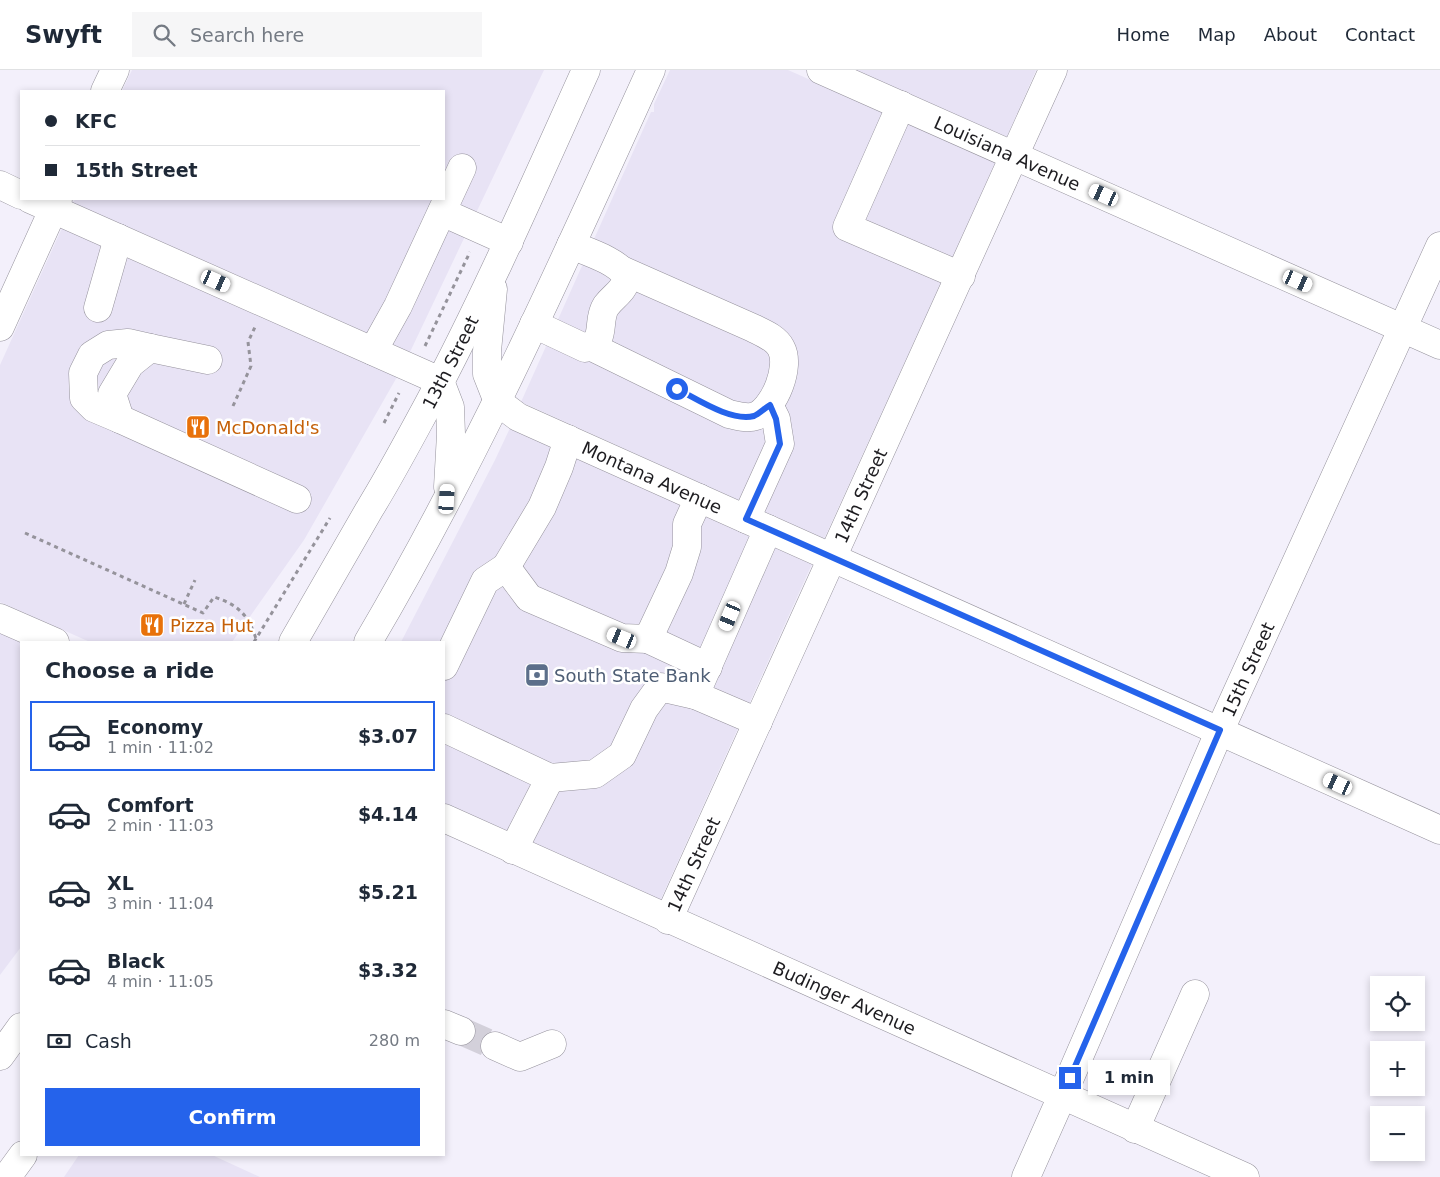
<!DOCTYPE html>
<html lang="en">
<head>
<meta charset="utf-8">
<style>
  :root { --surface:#fff; --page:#f6f6f7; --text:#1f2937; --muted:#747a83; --line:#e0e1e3; --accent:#2563eb }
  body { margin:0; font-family:"DejaVu Sans",sans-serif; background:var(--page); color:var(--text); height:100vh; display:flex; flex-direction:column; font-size:19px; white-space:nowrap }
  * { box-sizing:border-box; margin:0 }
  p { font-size:16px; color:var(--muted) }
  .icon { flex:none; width:28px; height:28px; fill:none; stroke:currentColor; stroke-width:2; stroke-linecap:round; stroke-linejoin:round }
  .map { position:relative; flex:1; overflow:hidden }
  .sheet { position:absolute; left:20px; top:571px; width:425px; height:515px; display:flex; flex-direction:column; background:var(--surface); border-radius:0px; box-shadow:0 2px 8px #0003 }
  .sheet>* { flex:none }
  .hud { position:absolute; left:20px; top:20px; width:425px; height:110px; border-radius:0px; box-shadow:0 2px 8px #0003; display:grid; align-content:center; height:110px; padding:0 25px; background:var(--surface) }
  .buttons { position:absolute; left:1370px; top:906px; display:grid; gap:10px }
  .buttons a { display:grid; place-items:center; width:55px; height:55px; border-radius:0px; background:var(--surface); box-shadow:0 2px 8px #0003; font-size:25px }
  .end { position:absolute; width:22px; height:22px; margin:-11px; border:6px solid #2563eb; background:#fff; box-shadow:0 0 0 2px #fff }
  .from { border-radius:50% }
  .bubble { position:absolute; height:35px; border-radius:0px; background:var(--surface); box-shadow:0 2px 8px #0003; font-size:16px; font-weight:700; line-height:35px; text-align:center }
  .car { position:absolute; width:15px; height:30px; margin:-15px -8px; border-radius:6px; box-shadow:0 0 4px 1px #0007; background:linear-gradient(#fff 24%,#345 0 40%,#fff 0 76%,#345 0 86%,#fff 0) }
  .hud b { display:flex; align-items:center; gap:18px; height:48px; font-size:19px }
  .hud b+b { border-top:1px solid var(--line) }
  .hud i { width:12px; height:12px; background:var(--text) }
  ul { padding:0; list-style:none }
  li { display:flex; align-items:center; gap:15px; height:70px; margin:0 10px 8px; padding:0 15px; border:2px solid transparent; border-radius:0px }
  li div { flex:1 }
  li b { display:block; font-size:19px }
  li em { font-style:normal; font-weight:700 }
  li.selected { border-color:var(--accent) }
  li>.icon { width:45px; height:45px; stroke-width:1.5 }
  h2 { padding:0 25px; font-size:22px; line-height:60px }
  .pay { display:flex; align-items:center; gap:12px; height:55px; padding:0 25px; font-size:19px }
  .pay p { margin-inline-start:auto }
  .cta { display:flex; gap:10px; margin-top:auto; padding:10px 25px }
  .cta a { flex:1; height:58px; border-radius:0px; background:var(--accent); color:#fff; font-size:20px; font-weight:700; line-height:58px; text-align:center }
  header { display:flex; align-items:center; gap:30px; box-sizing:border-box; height:70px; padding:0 25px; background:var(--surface); border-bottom:1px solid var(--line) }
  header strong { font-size:24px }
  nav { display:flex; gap:28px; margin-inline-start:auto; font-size:18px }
  .search { width:350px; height:45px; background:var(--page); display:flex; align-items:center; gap:12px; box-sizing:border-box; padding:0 18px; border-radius:0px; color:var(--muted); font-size:19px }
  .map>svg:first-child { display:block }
</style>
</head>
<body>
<header>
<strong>Swyft</strong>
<div class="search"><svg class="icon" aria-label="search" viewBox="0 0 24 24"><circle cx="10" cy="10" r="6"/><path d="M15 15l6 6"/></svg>Search here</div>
<nav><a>Home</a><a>Map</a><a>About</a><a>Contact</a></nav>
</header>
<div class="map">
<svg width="1440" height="1107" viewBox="0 0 1440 1107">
  <rect width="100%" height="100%" fill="#f3f0fb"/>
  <path fill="#e8e3f5" d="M132 0H544L410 282 73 133 75 129H444V21H122Z
    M670 0H788L996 92 824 469 521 332 651 42H654V34Z
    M855 0H1036L1007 67Z
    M62 158 397 307 304 470 232 572H90L0 532V295Z
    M510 358 812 494 660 831 444 733V572H401L495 390Z
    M0 562 22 572 21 877 0 905Z
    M79 1085H212L260 1107H64Z"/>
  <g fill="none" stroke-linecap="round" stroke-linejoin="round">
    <path stroke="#d3d0da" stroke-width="28" stroke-dasharray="28 14" stroke-linecap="butt" d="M461 961 495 976"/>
    <defs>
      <g id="minor">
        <path id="s1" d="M821 0 1440 275"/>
        <path d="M105 21 115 0"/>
        <path d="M901 35 847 157 961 206"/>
        <path d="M0 115 21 125"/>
        <path d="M30 129 440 311"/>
        <path d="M442 142 509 172"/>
        <path d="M98 238 118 168"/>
        <path d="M534 254 585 278C608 272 596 251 606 236 615 224 623 223 627 207 618 191 588 182 571 175"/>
        <path d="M0 257 58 129"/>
        <path d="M590 276 729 344C738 346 747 349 756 346 775 337 791 296 781 278 776 268 763 263 753 258L624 201"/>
        <path d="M373 281 398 236 462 98"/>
        <path d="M208 290 150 278 130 294 112 324 120 349 297 429"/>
        <path id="s2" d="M498 332 518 347 1440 760"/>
        <path d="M120 349 94 338 84 328 83 303 92 285 108 275 128 273 150 278"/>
        <path d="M746 449 780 374 776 349 769 335"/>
        <path d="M506 497 529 528 622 568 648 569 679 503 687 477V454L699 428"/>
        <path d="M0 548 55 572"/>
        <path d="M648 569 708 597"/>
        <path d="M444 596 485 511 506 497 542 437 559 397 568 369"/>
        <path d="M695 625 768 459"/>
        <path d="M444 658 550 708 513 780"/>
        <path d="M550 708 595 704 622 685 644 639 660 617 695 625 758 652"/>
        <path id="s3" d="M444 748 1245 1107"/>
        <path id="s4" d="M668 850 1053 0"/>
        <path d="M444 954 461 961"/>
        <path d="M495 976 520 987 552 974"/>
        <path d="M1135 1059 1195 924"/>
        <path id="s5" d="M1026 1107 1062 1026 1220 660 1440 176"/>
      </g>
      <g id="highway">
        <path d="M493 219 487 281V304L498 332"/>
        <path d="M440 311 450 337 451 364 448 417"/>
        <path id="s6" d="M293 572 369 440C390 406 409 370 428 335 486 226 535 113 586 0"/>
        <path d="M368 572C476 389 563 194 651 0"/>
        <path d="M0 986 21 957"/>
        <path d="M7 1107 23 1085"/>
      </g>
    </defs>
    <use href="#minor" stroke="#95929c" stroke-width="29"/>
    <use href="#highway" stroke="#95929c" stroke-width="29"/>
    <path stroke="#95939b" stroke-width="3" stroke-dasharray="4 4" stroke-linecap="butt" d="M425 276 470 182
      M233 336 251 296 248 272 255 257
      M384 353 399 323
      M25 463 203 543 214 527C237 534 249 545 256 569
      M184 534 195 510
      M254 572 330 448"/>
    <use href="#minor" stroke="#fff" stroke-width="28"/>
    <use href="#highway" stroke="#fff" stroke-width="28"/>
  </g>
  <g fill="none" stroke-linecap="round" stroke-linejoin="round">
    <path stroke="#2563eb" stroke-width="6" d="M677 319C697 329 731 352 754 346 759 344 765 338 770 335L776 349 780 374 746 449 1220 660 1070 1008"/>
  </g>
  <defs>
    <symbol id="restaurant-square" viewBox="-11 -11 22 22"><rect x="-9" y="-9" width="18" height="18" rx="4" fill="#e8710a" stroke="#fff"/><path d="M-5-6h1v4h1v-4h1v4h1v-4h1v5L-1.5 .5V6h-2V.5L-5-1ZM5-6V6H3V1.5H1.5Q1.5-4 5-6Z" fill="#fff"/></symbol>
    <symbol id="bank-square" viewBox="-11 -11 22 22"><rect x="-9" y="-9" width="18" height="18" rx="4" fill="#5c6f8a" stroke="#fff"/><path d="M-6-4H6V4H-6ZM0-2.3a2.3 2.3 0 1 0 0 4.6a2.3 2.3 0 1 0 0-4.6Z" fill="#fff"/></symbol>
  </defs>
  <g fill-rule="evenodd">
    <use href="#restaurant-square" x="184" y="343" width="28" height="28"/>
    <use href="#restaurant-square" x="138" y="541" width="28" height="28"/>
    <use href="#bank-square" x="523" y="591" width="28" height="28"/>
  </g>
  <g text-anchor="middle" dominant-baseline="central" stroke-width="5" stroke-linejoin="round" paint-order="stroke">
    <g font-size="18" fill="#1d1c20" stroke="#fff">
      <text stroke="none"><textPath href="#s1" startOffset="204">Louisiana Avenue</textPath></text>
      <text stroke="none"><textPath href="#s6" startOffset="321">13th Street</textPath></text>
      <text stroke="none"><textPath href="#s2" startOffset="172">Montana Avenue</textPath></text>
      <text stroke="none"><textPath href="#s4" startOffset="466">14th Street</textPath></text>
      <text stroke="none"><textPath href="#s5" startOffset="554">15th Street</textPath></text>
      <text stroke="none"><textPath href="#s4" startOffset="61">14th Street</textPath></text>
      <text stroke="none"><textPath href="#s3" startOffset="439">Budinger Avenue</textPath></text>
    </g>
    <g font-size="18" fill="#c56008" stroke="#fff" text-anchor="start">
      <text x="216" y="357">McDonald's</text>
      <text x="170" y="555">Pizza Hut</text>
    </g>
    <g font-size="18" fill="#4e5e75" stroke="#fff" text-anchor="start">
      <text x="554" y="605">South State Bank</text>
    </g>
  </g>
</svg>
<div class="buttons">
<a><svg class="icon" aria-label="locate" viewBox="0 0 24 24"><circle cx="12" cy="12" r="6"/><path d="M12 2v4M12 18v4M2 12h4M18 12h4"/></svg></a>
<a>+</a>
<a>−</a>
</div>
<i class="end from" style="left:677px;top:319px"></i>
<i class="end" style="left:1070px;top:1008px"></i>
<div class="bubble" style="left:1088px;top:990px;width:82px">1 min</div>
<i class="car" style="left:1104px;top:125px;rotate:294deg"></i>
<i class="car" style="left:216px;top:211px;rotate:114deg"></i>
<i class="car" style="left:1298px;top:211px;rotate:114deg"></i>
<i class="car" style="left:447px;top:429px;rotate:4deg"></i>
<i class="car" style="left:730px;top:546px;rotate:203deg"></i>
<i class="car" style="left:622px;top:568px;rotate:292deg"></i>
<i class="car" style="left:1338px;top:714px;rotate:295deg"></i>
<div class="hud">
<b><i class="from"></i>KFC</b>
<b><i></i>15th Street</b>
</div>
<section class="sheet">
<h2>Choose a ride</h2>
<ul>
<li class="selected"><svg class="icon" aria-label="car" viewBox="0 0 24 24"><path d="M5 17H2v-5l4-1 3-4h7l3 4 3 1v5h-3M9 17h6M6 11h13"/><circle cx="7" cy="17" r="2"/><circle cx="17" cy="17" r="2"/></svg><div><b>Economy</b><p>1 min · 11:02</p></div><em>$3.07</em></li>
<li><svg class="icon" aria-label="car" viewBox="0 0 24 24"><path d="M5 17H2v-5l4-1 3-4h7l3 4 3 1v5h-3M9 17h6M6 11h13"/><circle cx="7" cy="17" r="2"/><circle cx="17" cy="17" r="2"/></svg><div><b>Comfort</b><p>2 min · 11:03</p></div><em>$4.14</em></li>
<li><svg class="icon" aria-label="car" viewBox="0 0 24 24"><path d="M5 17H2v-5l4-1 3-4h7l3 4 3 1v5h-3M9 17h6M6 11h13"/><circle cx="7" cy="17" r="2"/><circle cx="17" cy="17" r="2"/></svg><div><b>XL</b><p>3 min · 11:04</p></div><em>$5.21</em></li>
<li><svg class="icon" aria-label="car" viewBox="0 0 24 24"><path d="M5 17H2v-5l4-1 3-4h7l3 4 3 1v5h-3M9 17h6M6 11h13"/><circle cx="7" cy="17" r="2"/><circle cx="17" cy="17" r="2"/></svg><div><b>Black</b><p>4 min · 11:05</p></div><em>$3.32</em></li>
</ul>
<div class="pay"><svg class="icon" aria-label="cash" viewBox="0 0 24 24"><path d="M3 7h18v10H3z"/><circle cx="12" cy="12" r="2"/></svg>Cash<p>280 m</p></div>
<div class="cta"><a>Confirm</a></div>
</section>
</div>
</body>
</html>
